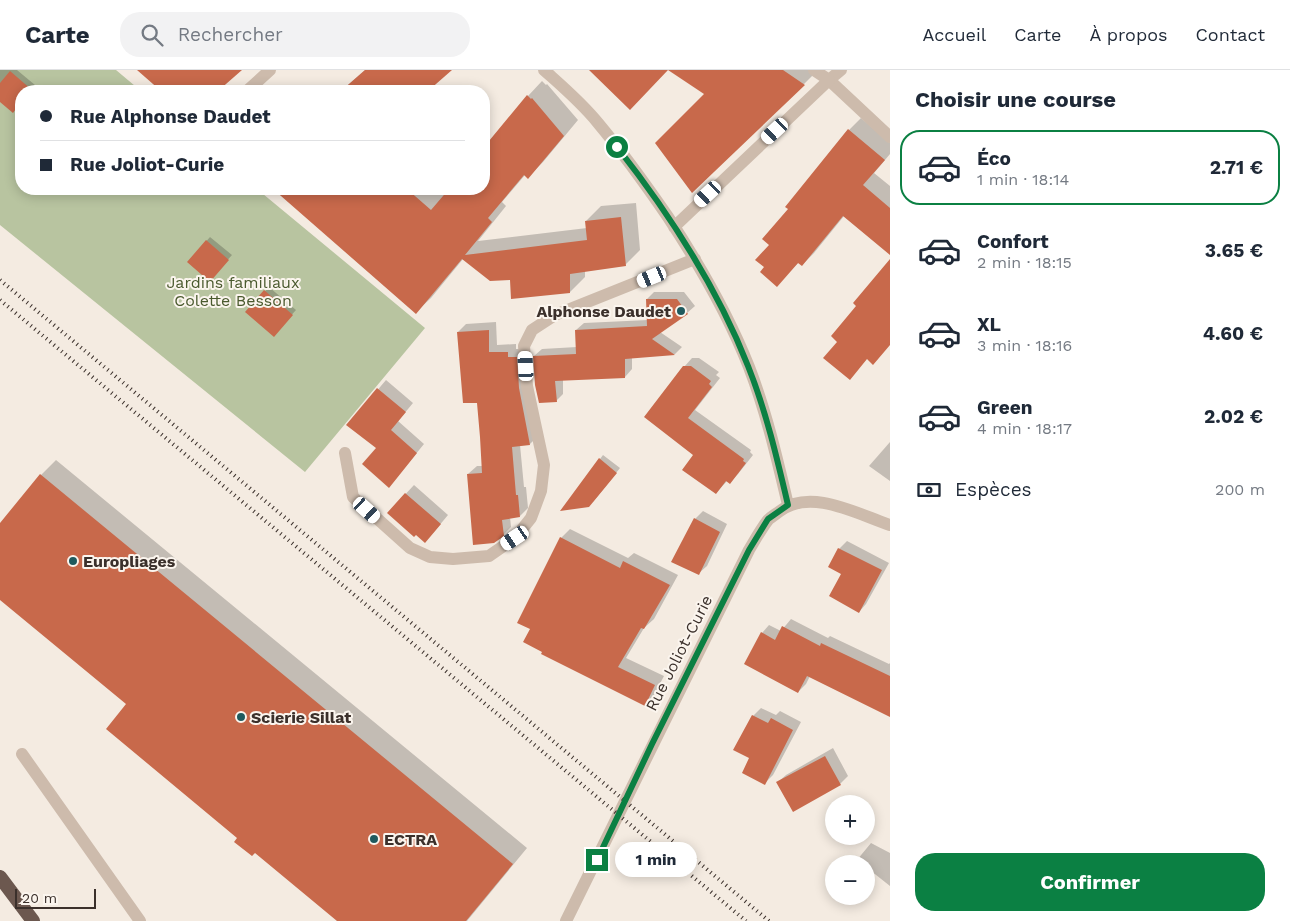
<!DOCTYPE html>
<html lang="fr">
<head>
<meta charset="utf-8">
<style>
  :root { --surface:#fff; --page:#f2f2f3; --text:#1f2937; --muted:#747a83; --line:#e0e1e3; --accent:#0b8043 }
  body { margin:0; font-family:"Work Sans",sans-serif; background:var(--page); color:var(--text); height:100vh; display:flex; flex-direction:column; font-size:19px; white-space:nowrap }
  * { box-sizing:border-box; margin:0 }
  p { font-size:16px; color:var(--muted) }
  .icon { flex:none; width:28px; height:28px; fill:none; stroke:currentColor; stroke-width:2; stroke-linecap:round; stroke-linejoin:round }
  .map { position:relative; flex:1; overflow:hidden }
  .drawer { display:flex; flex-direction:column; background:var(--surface); width:400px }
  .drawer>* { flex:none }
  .hud { position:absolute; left:15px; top:15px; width:475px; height:110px; border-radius:20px; box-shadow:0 2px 12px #0003; display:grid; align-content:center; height:110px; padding:0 25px; background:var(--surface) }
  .controls { position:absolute; left:825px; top:725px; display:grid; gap:10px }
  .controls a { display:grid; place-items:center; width:50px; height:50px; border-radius:50%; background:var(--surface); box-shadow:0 2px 12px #0003; font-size:25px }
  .scale { position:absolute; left:15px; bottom:12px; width:81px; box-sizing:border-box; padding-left:5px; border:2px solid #3b302b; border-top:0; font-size:14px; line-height:18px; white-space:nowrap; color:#3b302b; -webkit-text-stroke:4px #fbf5ee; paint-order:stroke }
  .end { position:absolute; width:22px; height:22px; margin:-11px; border:6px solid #0b8043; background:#fff; box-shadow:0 0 0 2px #fff }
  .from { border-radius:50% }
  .bubble { position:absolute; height:35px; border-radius:18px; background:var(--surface); box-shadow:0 2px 12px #0003; font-size:16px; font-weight:700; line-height:35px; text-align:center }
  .car { position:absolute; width:15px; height:30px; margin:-15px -8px; border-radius:6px; box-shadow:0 0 4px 1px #0007; background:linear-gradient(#fff 24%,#345 0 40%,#fff 0 76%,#345 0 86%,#fff 0) }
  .hud b { display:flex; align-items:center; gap:18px; height:48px; font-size:19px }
  .hud b+b { border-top:1px solid var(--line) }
  .hud i { width:12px; height:12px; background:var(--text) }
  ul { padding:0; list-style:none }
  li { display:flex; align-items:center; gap:15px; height:75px; margin:0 10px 8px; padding:0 15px; border:2px solid transparent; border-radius:20px }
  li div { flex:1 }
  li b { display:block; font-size:19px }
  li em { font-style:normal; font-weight:700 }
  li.current { border-color:var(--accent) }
  li>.icon { width:45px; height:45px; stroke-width:1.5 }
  h2 { padding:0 25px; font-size:22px; line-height:60px }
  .pay { display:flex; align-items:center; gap:12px; height:55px; padding:0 25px; font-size:19px }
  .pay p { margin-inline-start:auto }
  .cta { display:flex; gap:10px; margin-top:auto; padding:10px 25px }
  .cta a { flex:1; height:58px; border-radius:20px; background:var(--accent); color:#fff; font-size:20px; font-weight:700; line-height:58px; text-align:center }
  header { display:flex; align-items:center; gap:30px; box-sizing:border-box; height:70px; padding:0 25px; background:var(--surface); border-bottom:1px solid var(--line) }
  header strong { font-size:24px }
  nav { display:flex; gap:28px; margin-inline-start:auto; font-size:18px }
  .search { width:350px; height:45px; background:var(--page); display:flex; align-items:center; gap:12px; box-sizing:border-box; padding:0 18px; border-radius:20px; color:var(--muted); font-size:19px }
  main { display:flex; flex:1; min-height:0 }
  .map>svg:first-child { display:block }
</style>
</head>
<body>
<header>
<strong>Carte</strong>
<div class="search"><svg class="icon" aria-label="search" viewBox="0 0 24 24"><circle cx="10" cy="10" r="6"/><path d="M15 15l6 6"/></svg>Rechercher</div>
<nav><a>Accueil</a><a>Carte</a><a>À propos</a><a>Contact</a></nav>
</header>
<main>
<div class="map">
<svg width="890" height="851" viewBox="0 0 890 851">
  <rect width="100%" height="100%" fill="#f4ebe1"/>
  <path fill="#b8c4a0" d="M0 0H116L141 21H21V119H257L425 258 305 402 0 155Z"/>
  <path fill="#0003" d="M0 0H17L35 15 30 21H21V32L17 37 0 30Z
    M139 0H240L216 21H163Z
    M365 0H450L423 21H341Z
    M670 0H812L816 2 804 14 706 24Z
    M542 11 546 15 547 14 578 50 543 92 528 107 525 105 502 132 506 136 478 171 587 158 586 151 601 136 636 133 640 180 625 195 585 201V207L570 222 511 209 463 189 431 228 416 242 275 119H438L446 125 451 119H484V79L528 26Z
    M861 48 890 73V84L874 103 890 116V184L844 146 814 183 802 195 799 192 777 215 765 197 770 174 790 139 849 60Z
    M210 167 232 185 213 206 188 192Z
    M269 217 296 240 277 261 247 242Z
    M654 222H684L695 236 687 243 660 262 682 277 675 284 632 287V299L625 307 563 309V324L556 331 534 286 542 279 577 277 576 260 584 253 648 250 647 229Z
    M496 252 497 275 516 274V279H524L538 366 530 374 520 375 524 417H526L528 438 520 446 510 447 511 457 503 465 468 404 477 396H483L478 331 458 262 466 254Z
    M692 288H699L719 302 716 305 720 308 695 340 751 380 750 382 753 385 738 404 730 412 727 411 716 423 695 385 646 347 684 297Z
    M386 310 413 333 398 351 424 374 389 417 378 377 348 355Z
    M890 372V411L869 396Z
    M603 385 620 398 593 432 600 389Z
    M56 390 527 778 467 851H339L128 634 0 528V455L41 405Z
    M414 415 448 445 433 463 388 443Z
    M703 441 727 454 707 496 699 503 695 449Z
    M570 459 628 488 634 483 678 505 654 549 644 558 626 588 664 606 654 625 645 635 532 559 561 468Z
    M847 471 889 493 866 534 859 542 842 504 839 479Z
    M791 549 828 568 830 566 889 594 890 593V645L810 606 806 614 798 622 762 563 769 555 781 561Z
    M761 638 776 645 780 641 801 652 773 705 765 713 753 646Z
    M833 678 848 706 840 714 777 713 786 705Z
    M871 773 890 783V816L866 797V794H862L857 790Z"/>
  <path fill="#c8694b" d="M137 0H242L218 21H161Z
    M365 0H452L428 21H341Z
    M589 0H783L805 15 692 123 655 73 704 24 668 0 630 40Z
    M10 1 32 20 30 21H21V32L13 43 0 32V13Z
    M527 25 531 29 532 28 564 66 528 109 524 105 488 148 492 152 465 185 587 170 585 151 621 147 626 196 570 204V223L511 229 510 210 490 211 462 189 416 244 273 119H407L431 140 449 119H484V77Z
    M848 59 885 90 863 115 890 138V185L843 146 802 196 798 193 777 217 760 202 764 197 755 190 769 175 762 169 788 139 785 137Z
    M206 170 229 190 210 212 187 192Z
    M890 189V275L873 295 867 289 850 310 823 288 837 272 831 266 856 236 853 233Z
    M264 220 293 245 274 267 245 242Z
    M646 229H677L688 244 652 269 675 285 625 289V308L555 311 557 332 539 333 535 315 533 286 576 284 575 260 647 256Z
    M489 260V282H508V287H517L519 318 530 375 512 377 516 425H518L520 447 502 450 504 466 494 473 473 475 467 404 482 403 480 367 477 333H463L457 262Z
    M683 296H691L711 311 709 314 712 317 688 348 744 389 743 391 746 393 730 414 726 411 716 424 682 400 693 385 644 347Z
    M377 318 406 342 391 360 417 383 389 418 362 394 376 378 346 355Z
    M599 388 617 403 589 437 560 441Z
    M40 404 513 794 466 851H337L255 783 252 786 234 772 237 768 106 659 126 634 0 530V453Z
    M405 423 441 454 425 473 416 465 414 467 387 443Z
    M694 448 720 462 699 505 671 492Z
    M560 467 620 498 623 491 670 515 644 559 641 558 618 597 655 615 645 636 541 584 542 582 523 572 530 559 517 553Z
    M838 478 882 500 859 543 829 526 841 504 828 497Z
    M782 556 820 576 821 573 890 606V647L807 606 798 623 744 594 761 562 775 570Z
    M752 645 768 653 771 648 793 660 765 715 742 703 749 688 733 680Z
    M825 686 841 715 793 742 776 712Z"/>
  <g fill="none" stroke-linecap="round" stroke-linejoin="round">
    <path stroke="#cdbbac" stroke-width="12" d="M841 0 829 10 890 67
      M22 684 140 851"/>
    <path stroke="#cdbbac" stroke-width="12" d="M544 0C563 17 582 33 598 53 623 83 646 115 668 147 699 194 728 244 749 297 766 341 777 388 788 435
      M247 21 270 0
      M674 157 829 10 814 0
      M345 383 353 427 410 478 430 487 453 489 489 486 515 468 531 448 541 421 544 395 527 316 524 276 532 260 555 245 695 189
      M566 851 749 480C755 470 761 459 768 450 771 447 776 444 780 441 811 418 857 444 890 455"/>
    <path stroke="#6c584f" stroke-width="14" d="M0 807 33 851"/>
    <path stroke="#3b302b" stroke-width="4" stroke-dasharray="1 4" stroke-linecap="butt" d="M0 210 769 851
      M0 230 746 851"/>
  </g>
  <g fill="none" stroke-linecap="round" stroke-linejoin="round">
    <path stroke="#0b8043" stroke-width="6" d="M597 790 652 674 749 480 768 449 788 435C777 388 766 341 748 296 717 217 669 143 617 77"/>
  </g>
  <g fill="#1f5a5e" stroke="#fbf5ee" stroke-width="2">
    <circle cx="681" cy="241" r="5"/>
    <circle cx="73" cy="491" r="5"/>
    <circle cx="241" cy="647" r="5"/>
    <circle cx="374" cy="769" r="5"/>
  </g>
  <g text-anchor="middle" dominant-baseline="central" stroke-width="4" stroke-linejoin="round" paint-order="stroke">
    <g font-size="16" fill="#4a5a2e" stroke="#fbf5ee">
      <text x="233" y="212">Jardins familiaux<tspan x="233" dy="18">Colette Besson</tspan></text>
    </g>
    <g font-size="16" font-weight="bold" fill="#3b302b" stroke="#fbf5ee" text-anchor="start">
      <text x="671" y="241" text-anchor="end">Alphonse Daudet</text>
      <text x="83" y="491">Europliages</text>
      <text x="251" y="647">Scierie Sillat</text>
      <text x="384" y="769">ECTRA</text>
    </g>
    <g font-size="16" fill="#3b302b" stroke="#fbf5ee">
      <text transform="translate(679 583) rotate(-63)">Rue Joliot-Curie</text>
    </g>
  </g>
</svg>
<div class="controls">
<a>+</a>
<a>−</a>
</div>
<div class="scale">20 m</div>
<i class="end from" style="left:617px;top:77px"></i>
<i class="end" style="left:597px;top:790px"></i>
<div class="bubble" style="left:615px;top:772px;width:82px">1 min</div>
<i class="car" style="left:775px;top:61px;rotate:227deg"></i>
<i class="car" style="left:708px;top:124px;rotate:227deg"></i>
<i class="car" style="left:652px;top:207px;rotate:248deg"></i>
<i class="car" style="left:526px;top:296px;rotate:357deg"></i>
<i class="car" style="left:367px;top:440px;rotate:132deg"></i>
<i class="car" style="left:515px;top:468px;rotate:236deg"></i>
<div class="hud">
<b><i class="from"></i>Rue Alphonse Daudet</b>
<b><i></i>Rue Joliot-Curie</b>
</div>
</div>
<section class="drawer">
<h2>Choisir une course</h2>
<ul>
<li class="current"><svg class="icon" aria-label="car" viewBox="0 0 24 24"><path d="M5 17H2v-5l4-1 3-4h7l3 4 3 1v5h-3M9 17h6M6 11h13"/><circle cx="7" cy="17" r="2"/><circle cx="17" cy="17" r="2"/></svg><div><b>Éco</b><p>1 min · 18:14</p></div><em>2.71 €</em></li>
<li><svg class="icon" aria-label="car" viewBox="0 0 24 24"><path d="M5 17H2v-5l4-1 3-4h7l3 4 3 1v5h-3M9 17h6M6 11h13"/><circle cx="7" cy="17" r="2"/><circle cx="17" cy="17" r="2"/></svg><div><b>Confort</b><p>2 min · 18:15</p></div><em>3.65 €</em></li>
<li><svg class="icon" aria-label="car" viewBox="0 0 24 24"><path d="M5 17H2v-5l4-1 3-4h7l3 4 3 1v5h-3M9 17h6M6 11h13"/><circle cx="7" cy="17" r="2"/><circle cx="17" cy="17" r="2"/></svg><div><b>XL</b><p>3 min · 18:16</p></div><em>4.60 €</em></li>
<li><svg class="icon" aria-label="car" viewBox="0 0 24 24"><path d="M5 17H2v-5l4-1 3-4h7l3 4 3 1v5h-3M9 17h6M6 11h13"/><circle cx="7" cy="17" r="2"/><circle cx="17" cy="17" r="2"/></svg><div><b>Green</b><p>4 min · 18:17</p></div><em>2.02 €</em></li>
</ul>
<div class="pay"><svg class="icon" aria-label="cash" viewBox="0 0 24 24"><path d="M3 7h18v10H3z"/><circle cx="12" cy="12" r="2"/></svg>Espèces<p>200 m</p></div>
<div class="cta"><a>Confirmer</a></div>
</section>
</main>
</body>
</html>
